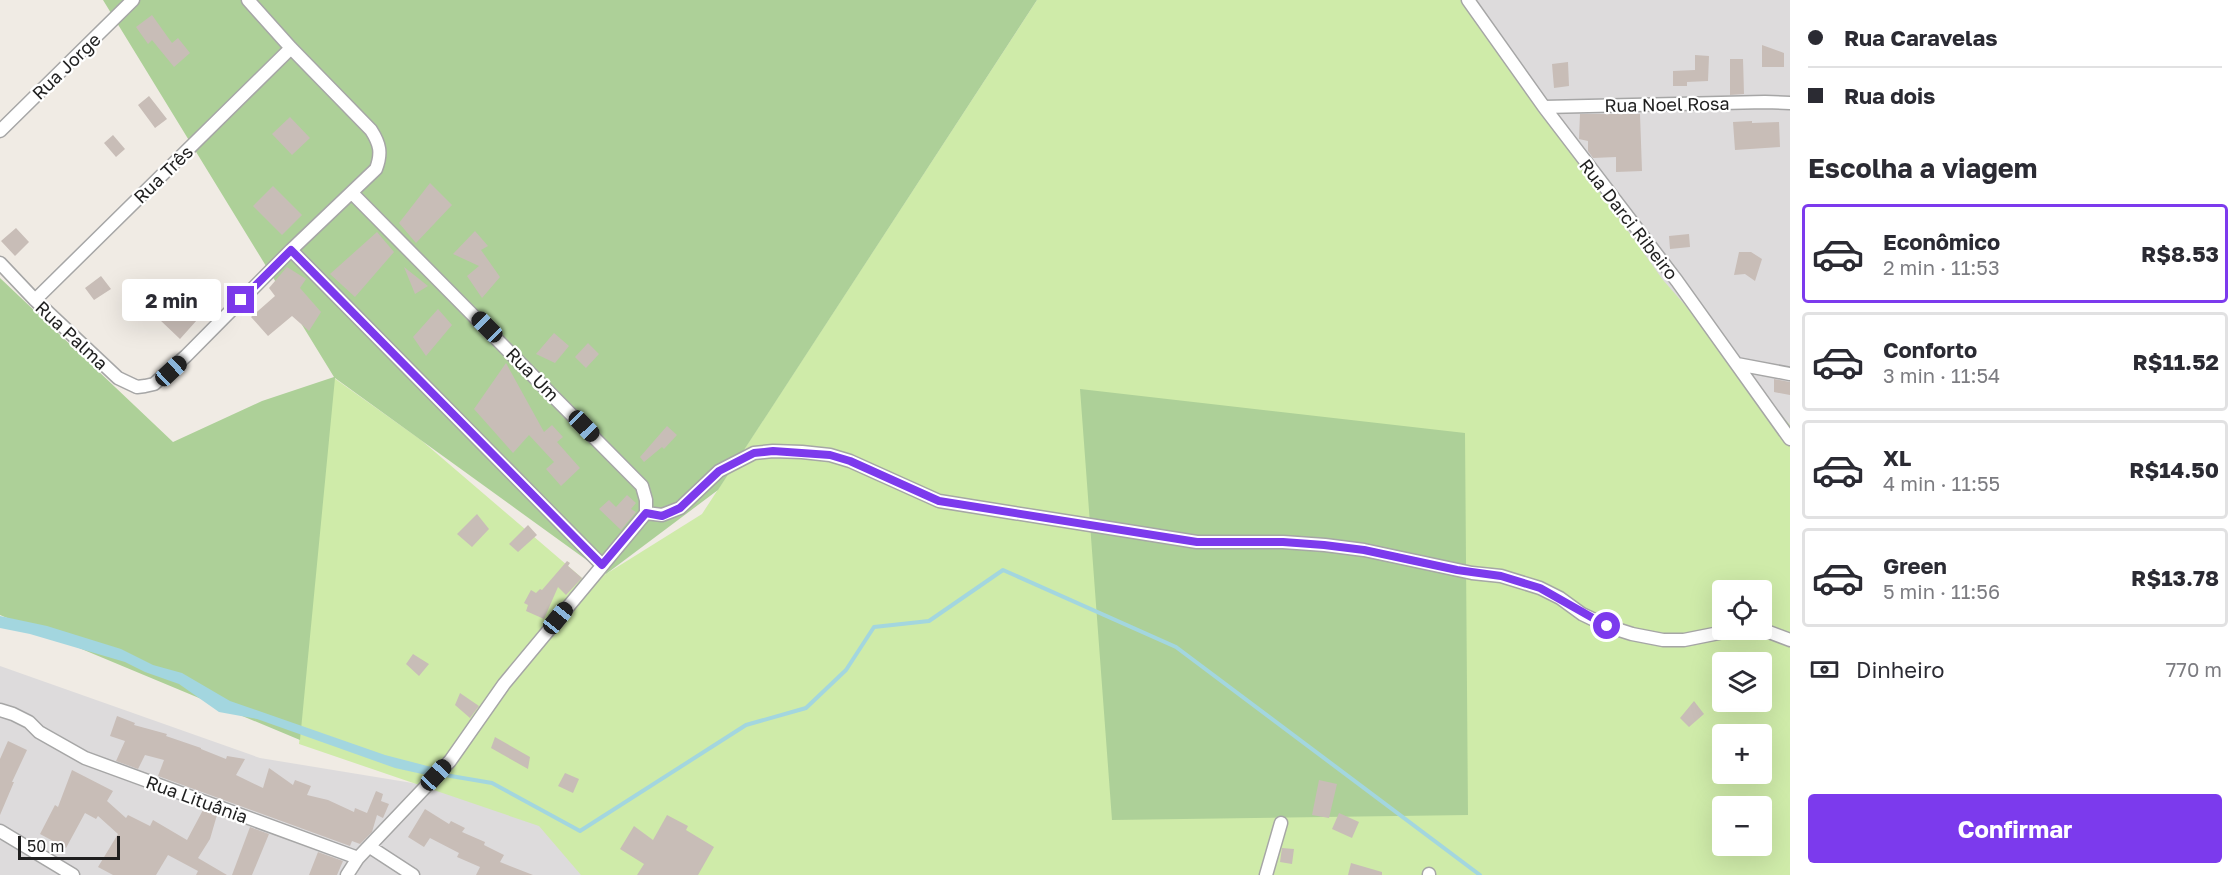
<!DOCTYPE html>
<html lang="pt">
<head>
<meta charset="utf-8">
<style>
  :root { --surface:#fff; --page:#f7f7f7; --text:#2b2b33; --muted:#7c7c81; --line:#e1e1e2; --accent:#7c3aed }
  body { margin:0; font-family:"Golos Text",sans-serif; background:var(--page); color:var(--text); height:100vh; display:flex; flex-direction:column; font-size:22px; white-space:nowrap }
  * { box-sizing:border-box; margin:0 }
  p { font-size:20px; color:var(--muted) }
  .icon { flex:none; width:33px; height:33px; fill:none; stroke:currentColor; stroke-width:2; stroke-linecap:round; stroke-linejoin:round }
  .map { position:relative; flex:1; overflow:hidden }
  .side { display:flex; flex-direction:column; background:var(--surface); width:450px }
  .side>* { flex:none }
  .hud { display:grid; align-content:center; height:132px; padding:0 18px; background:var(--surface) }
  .buttons { position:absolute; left:1712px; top:580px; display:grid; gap:12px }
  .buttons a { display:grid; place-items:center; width:60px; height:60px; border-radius:6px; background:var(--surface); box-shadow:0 6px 24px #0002; font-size:30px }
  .scale { position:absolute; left:18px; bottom:15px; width:102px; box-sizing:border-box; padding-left:6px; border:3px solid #1f1f1f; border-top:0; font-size:16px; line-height:21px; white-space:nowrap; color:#1f1f1f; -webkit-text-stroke:4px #fff; paint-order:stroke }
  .end { position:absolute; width:27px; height:27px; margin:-14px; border:8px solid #7c3aed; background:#fff; box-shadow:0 0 0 3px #fff }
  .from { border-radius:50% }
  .bubble { position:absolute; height:42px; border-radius:6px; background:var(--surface); box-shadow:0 6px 24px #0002; font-size:20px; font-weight:700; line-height:42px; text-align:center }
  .car { position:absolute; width:18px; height:36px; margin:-18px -9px; border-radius:8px; box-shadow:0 0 4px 2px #0007; background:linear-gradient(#222 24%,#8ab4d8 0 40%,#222 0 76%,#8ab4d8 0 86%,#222 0) }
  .hud b { display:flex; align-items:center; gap:21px; height:57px; font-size:22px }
  .hud b+b { border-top:2px solid var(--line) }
  .hud i { width:15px; height:15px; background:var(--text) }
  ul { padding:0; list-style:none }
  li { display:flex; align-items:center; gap:18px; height:99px; margin:0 12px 9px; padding:0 6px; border:3px solid var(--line); border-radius:6px }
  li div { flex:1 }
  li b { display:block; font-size:22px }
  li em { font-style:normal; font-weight:700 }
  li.on { border-color:var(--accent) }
  li>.icon { width:54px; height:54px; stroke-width:1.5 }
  h2 { padding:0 18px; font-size:27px; line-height:72px }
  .pay { display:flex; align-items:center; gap:15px; height:66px; padding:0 18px; font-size:22px }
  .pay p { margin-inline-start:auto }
  .primary-button { display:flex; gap:12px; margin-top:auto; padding:12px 18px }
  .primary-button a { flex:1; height:69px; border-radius:6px; background:var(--accent); color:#fff; font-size:24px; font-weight:700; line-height:69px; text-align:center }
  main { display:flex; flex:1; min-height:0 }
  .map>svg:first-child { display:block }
</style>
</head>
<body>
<main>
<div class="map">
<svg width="1790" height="875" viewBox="0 0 1790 875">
  <rect width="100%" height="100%" fill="#f0ebe4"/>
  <path fill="#dddbdc" d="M1444 0H1790V472Z
    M0 666 260 758 742 837 719 875H0Z"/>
  <path fill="#cfeba9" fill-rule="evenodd" d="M1037 0H1463L1663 280 1790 425V875H581L539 826 299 744 334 378 421 440 582 578 606 574 702 514ZM1722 591H1761V630H1722ZM1722 663H1761V702H1722ZM1722 735H1761V774H1722ZM1722 807H1761V846H1722Z"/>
  <path fill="#add098" d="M103 0H1037L718 490 606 574 335 378 300 740 0 615V278L173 442 262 401 334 377Z
    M1080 389 1465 433 1468 815 1112 820Z"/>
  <path fill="#a3d6df" d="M0 616 47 626 121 649 153 665 182 673 230 701 385 755 439 769 431 776 395 768 257 719 219 712 179 684 145 672 125 662 30 634 0 628Z"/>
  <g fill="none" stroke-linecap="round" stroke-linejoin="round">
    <path stroke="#a3d6df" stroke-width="4" d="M445 775 492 783 580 831 746 725 806 708 846 670 874 627 929 621 1003 570 1176 647 1480 875"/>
  </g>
  <path fill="#c8bdb7" d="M152 15 172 43 178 38 190 53 174 67 152 40 148 44 136 27Z
    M1762 45 1784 53V67H1762Z
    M1695 55 1709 56 1708 81 1687 82V86H1673V71L1695 70Z
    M1730 59H1743L1744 94 1730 95Z
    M1568 62 1569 86 1554 88 1552 64Z
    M149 96 167 119 155 128 138 105Z
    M1580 114H1640L1642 171 1616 172V157L1593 158 1588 151V141L1579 139Z
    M290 117 310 138 292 155 272 134Z
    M1752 121V123L1779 122 1780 147 1735 150 1733 122Z
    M113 135 125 149 116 157 104 143Z
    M430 183 452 205 416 243 399 223Z
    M273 186 302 215 282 235 253 206Z
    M16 228 29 242 15 256 1 241Z
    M475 231 488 246 481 250 500 277 482 298 467 276 479 266 453 254Z
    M377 232 394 252 355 297 330 274Z
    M1689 234 1690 247 1670 249 1669 236Z
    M1739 252H1751L1762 259 1755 281 1745 274 1734 275Z
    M287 267 306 279 300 288 321 312 309 331 292 316 268 336 251 317 275 296 269 288Z
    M404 267 428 286 415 294Z
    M101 276 111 289 94 300 85 288Z
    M178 302 197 320 180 339 160 320Z
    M438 309 452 325 426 356 413 337Z
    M554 333 569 346 555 363 536 354Z
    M588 343 599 354 586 368 575 357Z
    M506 363 544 432 552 425 563 437 557 442 580 468 561 486 546 469 554 462 529 435 513 453 474 409Z
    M1774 379 1790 382V395L1774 392Z
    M667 426 677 435 664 449 662 447 644 462 640 457Z
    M627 495 636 503 631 509 636 512 621 530 599 509 609 500 616 507Z
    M477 514 489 529 472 547 457 534Z
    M528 525 537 535 518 552 509 544Z
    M567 561 570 563 568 566 582 578 566 595 558 587 544 619 526 611 528 605 524 603 531 590 536 593 540 589 542 590Z
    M413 654 429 664 419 676 406 664Z
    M460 693 479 706 470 718 455 705Z
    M1694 701 1704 714 1689 727 1680 718Z
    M117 716 135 723 134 725 167 734 166 736 201 748V749L226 759 227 756 245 759 236 775 263 788 269 768 293 785 295 780 311 786 307 795 328 800 354 812 355 808 367 813 376 791 383 794 381 801 389 804 383 818 377 815 372 832 360 844 352 841 350 846 158 776 164 760 145 755 138 769 116 761 125 741 110 736Z
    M495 737 530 757 528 769 491 748Z
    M8 741 27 750 12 782H14L0 815V759Z
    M72 770 113 791 107 801 126 818 128 815 150 826 153 820 187 840 203 810 217 815 210 839 198 858 227 875H196L198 871 168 855 156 875H113L98 867 118 834 98 816 96 819 85 813 66 848 40 834 55 805 58 807Z
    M565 773 579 779 573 793 558 786Z
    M1319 780 1337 784 1329 818 1312 815Z
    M425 809 449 824 451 821 465 828 462 832 485 842 484 845 504 855 500 862 533 875H476L480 867 457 857 459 853 430 838 424 847 408 837Z
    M1339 813 1359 822 1352 838 1332 829Z
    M667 815 688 826 686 830 714 847 698 875H637L644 864 620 849 634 826 653 840Z
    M250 827 269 834 252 875H232Z
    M1282 848 1294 849 1292 864 1280 862Z
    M318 852 343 861 337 875H309Z
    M1351 863 1382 872V875H1348Z"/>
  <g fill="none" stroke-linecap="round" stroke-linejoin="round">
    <defs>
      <path id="minor" d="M1468 0 1544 107 1677 281 1790 439
        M1544 107 1765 102 1790 103
        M0 131 133 0
        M352 193 642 486 646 500V513
        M291 250 602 565
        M0 263 35 300 118 378 137 387 145 386 154 384 186 356 291 250 376 169C382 153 380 144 371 130L291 48 248 0
        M35 300 291 48
        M1737 364 1790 374
        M646 513 662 515 680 508 719 471 754 453 773 451 802 452 830 455 850 461 939 501 1197 542H1283L1325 545 1364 550 1472 573 1501 576 1540 588 1560 598 1582 614 1607 626 1632 634 1663 640H1684L1734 630
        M1761 629 1790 640
        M0 710 13 714 29 722 39 732 85 758 358 858
        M0 831 73 875
        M370 847 413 875
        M347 875 358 858 450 761 504 684 646 513
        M1266 875 1281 823
        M1429 875V874"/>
    </defs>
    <use href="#minor" stroke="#a6a6a6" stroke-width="15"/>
    <use href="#minor" stroke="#fff" stroke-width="12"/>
  </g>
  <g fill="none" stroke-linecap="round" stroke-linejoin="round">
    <path stroke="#7c3aed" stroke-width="8" d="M241 300 291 250 602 565 646 513 662 516 680 508 719 471 754 453 773 451 830 455 850 461 939 501 1197 542H1283L1324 545 1364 550 1457 570 1501 576 1540 588 1607 626"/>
  </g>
  <g text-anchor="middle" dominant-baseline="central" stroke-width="4.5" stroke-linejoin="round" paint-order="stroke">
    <g font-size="18" fill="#1f1f1f" stroke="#fff">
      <text transform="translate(66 66) rotate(-44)">Rua Jorge</text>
      <text transform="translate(1667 104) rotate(-1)">Rua Noel Rosa</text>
      <text transform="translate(163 174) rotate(-44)">Rua Três</text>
      <text transform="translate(1629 219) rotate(52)">Rua Darci Ribeiro</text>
      <text transform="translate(72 335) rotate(43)">Rua Palma</text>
      <text transform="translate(533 374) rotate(46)">Rua Um</text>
      <text transform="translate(197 799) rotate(20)">Rua Lituânia</text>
    </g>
  </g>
</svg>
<div class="buttons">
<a><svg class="icon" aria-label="locate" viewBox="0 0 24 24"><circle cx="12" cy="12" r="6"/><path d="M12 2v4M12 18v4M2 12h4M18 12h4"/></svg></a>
<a><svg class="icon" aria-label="layers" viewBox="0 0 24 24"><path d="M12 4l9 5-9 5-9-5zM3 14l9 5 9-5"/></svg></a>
<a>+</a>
<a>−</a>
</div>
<div class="scale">50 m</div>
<i class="end from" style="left:1607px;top:626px"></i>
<i class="end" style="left:241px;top:300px"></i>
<div class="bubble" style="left:122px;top:279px;width:99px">2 min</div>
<i class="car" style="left:487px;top:327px;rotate:315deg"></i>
<i class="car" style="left:171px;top:371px;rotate:47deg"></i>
<i class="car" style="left:584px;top:426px;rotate:136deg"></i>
<i class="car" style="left:558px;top:618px;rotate:39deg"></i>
<i class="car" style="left:436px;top:775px;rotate:43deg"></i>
</div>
<section class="side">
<div class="hud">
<b><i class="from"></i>Rua Caravelas</b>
<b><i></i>Rua dois</b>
</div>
<h2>Escolha a viagem</h2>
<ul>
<li class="on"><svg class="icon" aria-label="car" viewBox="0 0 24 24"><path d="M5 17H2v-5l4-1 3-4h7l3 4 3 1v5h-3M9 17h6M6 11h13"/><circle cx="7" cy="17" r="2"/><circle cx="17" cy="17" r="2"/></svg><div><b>Econômico</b><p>2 min · 11:53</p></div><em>R$8.53</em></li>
<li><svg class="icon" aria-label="car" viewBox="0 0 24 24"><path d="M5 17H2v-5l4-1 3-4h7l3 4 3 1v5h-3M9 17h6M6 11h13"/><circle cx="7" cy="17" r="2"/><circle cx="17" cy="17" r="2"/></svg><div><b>Conforto</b><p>3 min · 11:54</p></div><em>R$11.52</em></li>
<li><svg class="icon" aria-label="car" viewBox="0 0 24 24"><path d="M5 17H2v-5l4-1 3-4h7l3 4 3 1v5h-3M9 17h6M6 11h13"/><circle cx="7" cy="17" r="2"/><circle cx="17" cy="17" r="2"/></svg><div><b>XL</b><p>4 min · 11:55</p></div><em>R$14.50</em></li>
<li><svg class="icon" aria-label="car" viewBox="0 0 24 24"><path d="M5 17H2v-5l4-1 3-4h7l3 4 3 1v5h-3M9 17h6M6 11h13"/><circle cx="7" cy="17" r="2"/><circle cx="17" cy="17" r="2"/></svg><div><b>Green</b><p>5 min · 11:56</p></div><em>R$13.78</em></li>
</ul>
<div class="pay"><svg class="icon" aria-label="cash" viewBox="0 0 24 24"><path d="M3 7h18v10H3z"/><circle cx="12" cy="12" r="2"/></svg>Dinheiro<p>770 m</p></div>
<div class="primary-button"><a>Confirmar</a></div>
</section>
</main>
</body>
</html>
